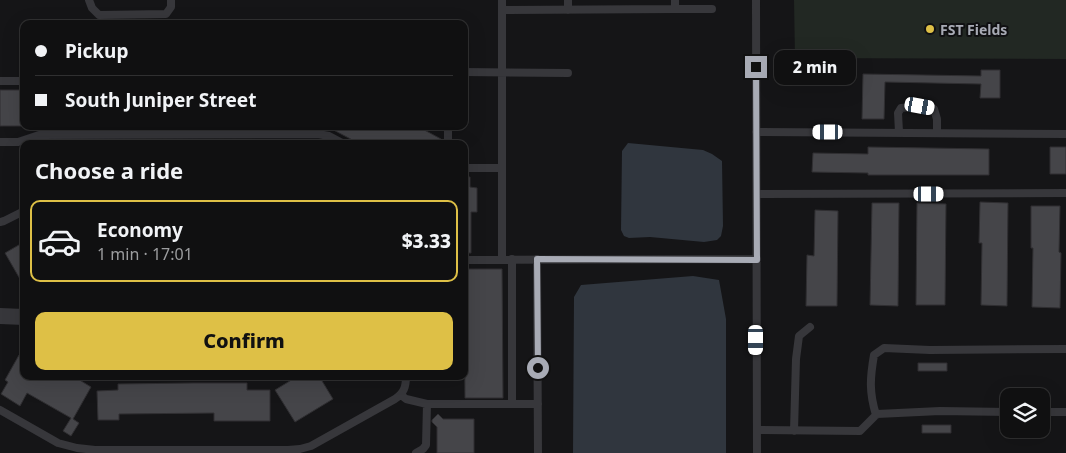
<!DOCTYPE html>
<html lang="en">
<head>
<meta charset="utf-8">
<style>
  :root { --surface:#101011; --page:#1e1e1f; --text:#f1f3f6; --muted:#9c9d9f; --line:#303031; --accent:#dec046 }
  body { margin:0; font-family:"Noto Sans",sans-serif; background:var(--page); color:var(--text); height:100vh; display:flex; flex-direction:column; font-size:19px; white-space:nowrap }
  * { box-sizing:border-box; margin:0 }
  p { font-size:16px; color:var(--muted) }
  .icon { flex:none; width:28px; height:28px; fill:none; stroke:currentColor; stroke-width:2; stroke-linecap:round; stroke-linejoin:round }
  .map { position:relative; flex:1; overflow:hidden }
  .side { position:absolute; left:20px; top:140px; width:448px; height:240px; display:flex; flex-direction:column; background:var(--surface); border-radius:10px; box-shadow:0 5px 20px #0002,0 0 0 1px var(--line) }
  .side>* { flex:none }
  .hud { position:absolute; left:20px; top:20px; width:448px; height:110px; border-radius:10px; box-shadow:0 5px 20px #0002,0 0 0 1px var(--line); display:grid; align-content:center; height:110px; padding:0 15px; background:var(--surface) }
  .buttons { position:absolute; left:1000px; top:388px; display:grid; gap:10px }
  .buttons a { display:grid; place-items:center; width:50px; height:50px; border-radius:10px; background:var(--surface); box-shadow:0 5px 20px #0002,0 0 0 1px var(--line); font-size:25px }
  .end { position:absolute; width:22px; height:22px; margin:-11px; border:6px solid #a8abb5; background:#111; box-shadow:0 0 0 2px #111 }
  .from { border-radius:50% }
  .bubble { position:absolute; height:35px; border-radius:10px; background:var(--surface); box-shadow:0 5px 20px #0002,0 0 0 1px var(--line); font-size:16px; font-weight:800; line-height:35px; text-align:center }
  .car { position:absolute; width:15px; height:30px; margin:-15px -8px; border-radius:6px; box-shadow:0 0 4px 1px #0007; background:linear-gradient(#fff 24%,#345 0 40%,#fff 0 76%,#345 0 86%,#fff 0) }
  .hud b { display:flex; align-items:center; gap:18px; height:48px; font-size:19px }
  .hud b+b { border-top:1px solid var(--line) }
  .hud i { width:12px; height:12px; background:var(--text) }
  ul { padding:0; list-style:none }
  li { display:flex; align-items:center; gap:15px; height:82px; margin:0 10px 8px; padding:0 5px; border:2px solid var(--line); border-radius:10px }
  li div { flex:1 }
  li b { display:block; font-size:19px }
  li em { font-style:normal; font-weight:800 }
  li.current { border-color:var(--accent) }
  li>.icon { width:45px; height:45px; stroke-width:1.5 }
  h2 { padding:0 15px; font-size:22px; line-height:60px }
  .cta { display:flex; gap:10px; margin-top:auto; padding:10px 15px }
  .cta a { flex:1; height:58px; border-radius:10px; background:var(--accent); color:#111; font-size:20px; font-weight:800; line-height:58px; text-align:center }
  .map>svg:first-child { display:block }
</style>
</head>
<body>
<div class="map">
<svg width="1066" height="453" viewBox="0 0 1066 453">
  <rect width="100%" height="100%" fill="#151517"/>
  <path fill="#222823" d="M794 0H1066V59L795 58Z"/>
  <path fill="#30363e" d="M628 143 703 150 712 154 722 161 723 226 721 236 717 240 704 242 650 237 629 238 624 236 621 230 622 151Z
    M693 276 719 280 726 319V453H573L574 297 581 285Z"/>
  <path fill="#454549" stroke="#302f32" d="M981 70H1000V98H980L981 84 885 82 884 119H862L863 74 981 76Z
    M0 90H24V126H0Z
    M326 126H417L441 139 438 144H360Z
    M868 147 989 149V175H868V173L812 172 813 153 868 154Z
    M1050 147H1066V174H1050Z
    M464 177H470V187L477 188V212H471V253H464Z
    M980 202 1008 203 1007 306 981 305 982 243H979Z
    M872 203H899L898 306 870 305Z
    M917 203 946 204 945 305H916Z
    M1031 206H1060L1059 252 1061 253 1060 308 1032 307 1033 248H1031Z
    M815 210 838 211 837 306H806L807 255 814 256Z
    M24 242V286L5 253Z
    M464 269H502L503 398H465Z
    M19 355 24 358V376H73L91 387 73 419 79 423 71 436 63 431 71 418 27 393 20 406 1 394 8 382 5 380Z
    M918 363H947V371H918Z
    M298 376H319L333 399 295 422 275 390Z
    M193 383H247V390H270V421H214V413L119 414V420H98L97 391 118 390V384Z
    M438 414 443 419H474V453H437V427L432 422V420Z
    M922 425H951V433H922Z"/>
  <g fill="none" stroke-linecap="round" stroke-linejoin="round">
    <path stroke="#37373b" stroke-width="8" d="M89 0 92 8 99 15 166 14 171 7V0
      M502 0V259
      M756 0 757 453
      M675 9H712
      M502 10 675 9V0
      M568 10V0
      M464 72 568 73
      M0 81H24
      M448 126V144
      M756 132 1066 134
      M899 132 898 113 901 108 920 106 934 109 937 119V133
      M0 142H18L39 135 318 134 329 136 344 144
      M464 168H502
      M757 194 1066 193
      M0 222 4 221 24 211
      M512 259V404
      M537 259 538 453
      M464 260 757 259
      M0 312 24 313
      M0 320 24 321
      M401 395 406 399 427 404H538
      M0 410 58 443 77 448 95 450H288L300 449 311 446 395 399C404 393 406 387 406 376
      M1041 412H1066
      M876 415C869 392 870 378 874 355L884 348 930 350 1066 349
      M757 430 860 431 877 414 940 411 1009 412
      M794 431 796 359 799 336 810 327
      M416 453 423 449 426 445 427 404"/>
  </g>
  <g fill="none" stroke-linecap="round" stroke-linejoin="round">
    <path stroke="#a8abb5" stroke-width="6" d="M538 368 537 259 757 260 756 67"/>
  </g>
  <circle fill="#dec046" stroke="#101012" stroke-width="2" cx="930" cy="29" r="5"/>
  <g text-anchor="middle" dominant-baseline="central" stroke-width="4" stroke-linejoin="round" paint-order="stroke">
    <g font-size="14" font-weight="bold" fill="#a8abb5" stroke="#101012" text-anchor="start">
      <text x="940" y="29">FST Fields</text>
    </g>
  </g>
</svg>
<div class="buttons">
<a><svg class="icon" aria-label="layers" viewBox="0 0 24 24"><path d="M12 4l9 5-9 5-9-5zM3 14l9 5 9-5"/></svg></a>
</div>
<i class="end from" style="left:538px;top:368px"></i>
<i class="end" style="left:756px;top:67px"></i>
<div class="bubble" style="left:774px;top:50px;width:82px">2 min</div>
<i class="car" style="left:920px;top:106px;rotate:100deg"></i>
<i class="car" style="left:828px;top:132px;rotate:270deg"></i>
<i class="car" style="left:929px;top:194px;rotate:90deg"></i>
<i class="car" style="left:756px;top:340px;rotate:180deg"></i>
<div class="hud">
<b><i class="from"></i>Pickup</b>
<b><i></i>South Juniper Street</b>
</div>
<section class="side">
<h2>Choose a ride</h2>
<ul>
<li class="current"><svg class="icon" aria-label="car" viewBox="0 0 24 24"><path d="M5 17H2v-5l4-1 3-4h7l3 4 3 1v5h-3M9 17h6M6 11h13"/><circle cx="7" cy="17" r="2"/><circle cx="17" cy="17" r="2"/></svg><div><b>Economy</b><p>1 min · 17:01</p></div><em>$3.33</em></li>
</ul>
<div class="cta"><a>Confirm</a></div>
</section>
</div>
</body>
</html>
